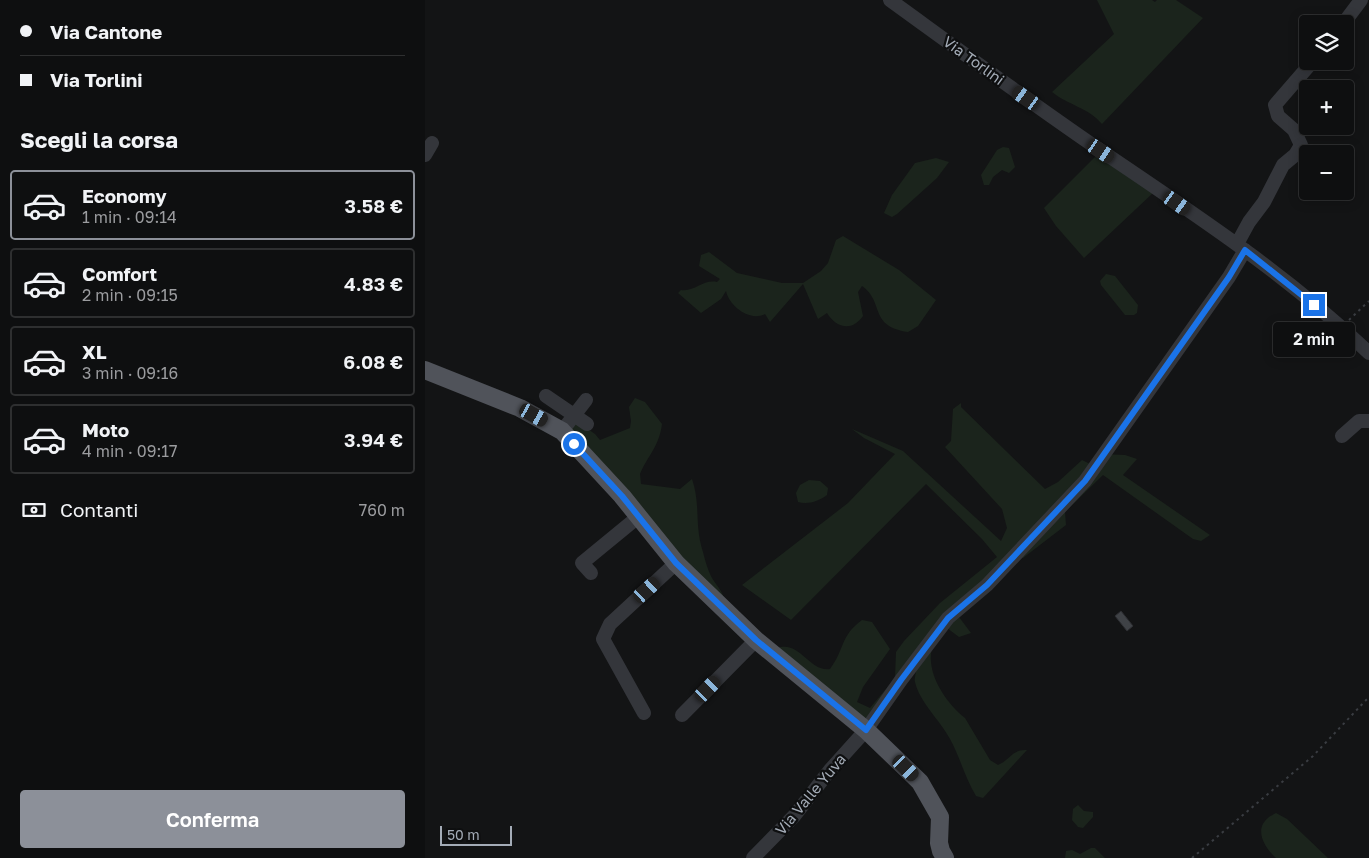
<!DOCTYPE html>
<html lang="it">
<head>
<meta charset="utf-8">
<style>
  :root { --surface:#0e0f10; --page:#1c1d1e; --text:#f1f3f6; --muted:#9b9c9f; --line:#2e2f30; --accent:#8c9099 }
  body { margin:0; font-family:"Golos Text",sans-serif; background:var(--page); color:var(--text); height:100vh; display:flex; flex-direction:column; font-size:19px; white-space:nowrap }
  * { box-sizing:border-box; margin:0 }
  p { font-size:16px; color:var(--muted) }
  .icon { flex:none; width:28px; height:28px; fill:none; stroke:currentColor; stroke-width:2; stroke-linecap:round; stroke-linejoin:round }
  .map { position:relative; flex:1; overflow:hidden }
  .sheet { display:flex; flex-direction:column; background:var(--surface); width:425px }
  .sheet>* { flex:none }
  .top-card { display:grid; align-content:center; height:110px; padding:0 20px; background:var(--surface) }
  .controls { position:absolute; left:874px; top:15px; display:grid; gap:10px }
  .controls a { display:grid; place-items:center; width:55px; height:55px; border-radius:5px; background:var(--surface); box-shadow:0 2px 12px #0003,0 0 0 1px var(--line); font-size:25px }
  .scale { position:absolute; left:15px; bottom:12px; width:72px; box-sizing:border-box; padding-left:5px; border:2px solid #a4acb7; border-top:0; font-size:14px; line-height:18px; white-space:nowrap; color:#a4acb7; -webkit-text-stroke:4px #0e0f10; paint-order:stroke }
  .end { position:absolute; width:22px; height:22px; margin:-11px; border:6px solid #1a73e8; background:#fff; box-shadow:0 0 0 2px #fff }
  .from { border-radius:50% }
  .bubble { position:absolute; height:35px; border-radius:5px; background:var(--surface); box-shadow:0 2px 12px #0003,0 0 0 1px var(--line); font-size:16px; font-weight:600; line-height:35px; text-align:center }
  .car { position:absolute; width:15px; height:30px; margin:-15px -8px; border-radius:6px; box-shadow:0 0 4px 1px #0007; background:linear-gradient(#222 24%,#8ab4d8 0 40%,#222 0 76%,#8ab4d8 0 86%,#222 0) }
  .top-card b { display:flex; align-items:center; gap:18px; height:48px; font-size:19px }
  .top-card b+b { border-top:1px solid var(--line) }
  .top-card i { width:12px; height:12px; background:var(--text) }
  ul { padding:0; list-style:none }
  li { display:flex; align-items:center; gap:15px; height:70px; margin:0 10px 8px; padding:0 10px; border:2px solid var(--line); border-radius:5px }
  li div { flex:1 }
  li b { display:block; font-size:19px }
  li em { font-style:normal; font-weight:600 }
  li.current { border-color:var(--accent) }
  li>.icon { width:45px; height:45px; stroke-width:1.5 }
  h2 { padding:0 20px; font-size:22px; line-height:60px }
  .pay { display:flex; align-items:center; gap:12px; height:55px; padding:0 20px; font-size:19px }
  .pay p { margin-inline-start:auto }
  .primary-button { display:flex; gap:10px; margin-top:auto; padding:10px 20px }
  .primary-button a { flex:1; height:58px; border-radius:5px; background:var(--accent); color:#fff; font-size:20px; font-weight:600; line-height:58px; text-align:center }
  main { display:flex; flex:1; min-height:0 }
  .map>svg:first-child { display:block }
</style>
</head>
<body>
<main>
<section class="sheet">
<div class="top-card">
<b><i class="from"></i>Via Cantone</b>
<b><i></i>Via Torlini</b>
</div>
<h2>Scegli la corsa</h2>
<ul>
<li class="current"><svg class="icon" aria-label="car" viewBox="0 0 24 24"><path d="M5 17H2v-5l4-1 3-4h7l3 4 3 1v5h-3M9 17h6M6 11h13"/><circle cx="7" cy="17" r="2"/><circle cx="17" cy="17" r="2"/></svg><div><b>Economy</b><p>1 min · 09:14</p></div><em>3.58 €</em></li>
<li><svg class="icon" aria-label="car" viewBox="0 0 24 24"><path d="M5 17H2v-5l4-1 3-4h7l3 4 3 1v5h-3M9 17h6M6 11h13"/><circle cx="7" cy="17" r="2"/><circle cx="17" cy="17" r="2"/></svg><div><b>Comfort</b><p>2 min · 09:15</p></div><em>4.83 €</em></li>
<li><svg class="icon" aria-label="car" viewBox="0 0 24 24"><path d="M5 17H2v-5l4-1 3-4h7l3 4 3 1v5h-3M9 17h6M6 11h13"/><circle cx="7" cy="17" r="2"/><circle cx="17" cy="17" r="2"/></svg><div><b>XL</b><p>3 min · 09:16</p></div><em>6.08 €</em></li>
<li><svg class="icon" aria-label="car" viewBox="0 0 24 24"><path d="M5 17H2v-5l4-1 3-4h7l3 4 3 1v5h-3M9 17h6M6 11h13"/><circle cx="7" cy="17" r="2"/><circle cx="17" cy="17" r="2"/></svg><div><b>Moto</b><p>4 min · 09:17</p></div><em>3.94 €</em></li>
</ul>
<div class="pay"><svg class="icon" aria-label="cash" viewBox="0 0 24 24"><path d="M3 7h18v10H3z"/><circle cx="12" cy="12" r="2"/></svg>Contanti<p>760 m</p></div>
<div class="primary-button"><a>Conferma</a></div>
</section>
<div class="map">
<svg width="944" height="858" viewBox="0 0 944 858">
  <rect width="100%" height="100%" fill="#131415"/>
  <path fill="#1b241c" d="M672 0H727L730 2 732 0H751L778 18 677 124C664 108 643 105 627 92L689 34Z
    M578 147 584 148 590 167 584 173 577 170 568 177 564 185H559L556 175 572 150Z
    M674 153 729 192 659 258 631 226 619 208Z
    M511 158 524 162 512 178 472 214 467 217 459 213 467 195 490 163Z
    M418 236 474 270 511 300 493 326 483 332C443 326 460 302 437 286L433 292 438 316C427 332 411 328 402 313L393 319 378 284 345 322 340 314C325 322 304 306 301 291L296 299 276 313 253 293 256 290C270 292 278 279 292 282L295 279 274 266 276 255 284 252 312 273 357 283H378L396 271 403 263 411 240Z
    M681 274 690 276 713 305 712 313 709 315H700L676 285 675 281Z
    M210 398 220 402 237 424C234 447 223 455 215 474L216 484 255 489 267 479C276 506 269 524 278 552 280 560 283 571 287 578 293 588 300 593 300 606L142 434 151 421 170 434 175 440 205 428 206 421 204 407Z
    M536 403V407L620 489 633 482 657 460 667 465 675 454 700 455 712 459 698 475 785 535 776 541 768 539 678 475 640 512 641 525 598 558 590 550 534 617 546 633 534 637 522 628C519 631 514 635 511 639 495 665 519 702 540 718L565 760 573 765C585 760 587 749 602 750L558 798 551 796C540 778 535 757 525 739 515 720 495 703 490 682 489 679 491 674 491 670L441 724 352 648C375 640 384 672 405 669 420 649 415 636 437 620L447 622 465 649 438 687 432 702 445 708 470 678 471 652 479 641 515 603 572 557 557 539 501 484 366 620 317 585 423 503 470 454 439 438 427 429 478 451 576 541 582 528 577 509 520 447 526 441 528 409Z
    M384 480 395 481 403 488 402 495C394 501 383 505 373 502L371 493 375 485Z
    M653 805 659 811 668 812V817L658 828 653 827 647 820 648 809Z
    M851 813 862 819 903 858H851C836 844 827 824 851 813Z
    M666 848H670L680 858H640L641 851 647 850 655 854Z"/>
  <path fill="#3f4246" stroke="#2d2e32" d="M696 611 708 626 702 631 690 616Z"/>
  <g fill="none" stroke-linecap="round" stroke-linejoin="round">
    <path stroke="#3a3d42" stroke-width="2" stroke-dasharray="2.5 4" stroke-linecap="butt" d="M924 320 944 301
      M767 858 888 756 944 697"/>
    <path stroke="#34363b" stroke-width="14" d="M465 0C534 50 602 100 672 148 766 212 862 274 944 353
      M918 24 936 0
      M0 155 7 143
      M812 244 824 222 839 202 858 165 870 155 876 145 869 130 853 116 850 105 888 61
      M121 396 162 424
      M137 431 161 400
      M917 436 934 421H944
      M166 573 157 563 213 517
      M219 713 178 639 185 624 251 563
      M257 715 331 640
      M328 858 370 815 405 770 441 730 476 680 523 618 562 585 660 481 804 277 820 250"/>
    <path stroke="#50535a" stroke-width="18" d="M0 370 95 408 137 431 197 496 251 563 331 640 441 730 495 782 515 817 514 843 516 851 520 858"/>
  </g>
  <g fill="none" stroke-linecap="round" stroke-linejoin="round">
    <path stroke="#1a73e8" stroke-width="6" d="M149 444 197 496 251 563 331 640 441 730 476 680 523 618 562 585 660 481 804 277 820 250 889 305"/>
  </g>
  <g text-anchor="middle" dominant-baseline="central" stroke-width="4.5" stroke-linejoin="round" paint-order="stroke">
    <g font-size="15" fill="#a4acb7" stroke="#0e0f10">
      <text transform="translate(549 60) rotate(36)">Via Torlini</text>
      <text transform="translate(385 794) rotate(-50)">Via Valle Yuva</text>
    </g>
  </g>
</svg>
<div class="controls">
<a><svg class="icon" aria-label="layers" viewBox="0 0 24 24"><path d="M12 4l9 5-9 5-9-5zM3 14l9 5 9-5"/></svg></a>
<a>+</a>
<a>−</a>
</div>
<div class="scale">50 m</div>
<i class="end from" style="left:149px;top:444px"></i>
<i class="end" style="left:889px;top:305px"></i>
<div class="bubble" style="left:848px;top:322px;width:82px">2 min</div>
<i class="car" style="left:601px;top:98px;rotate:305deg"></i>
<i class="car" style="left:676px;top:151px;rotate:124deg"></i>
<i class="car" style="left:752px;top:203px;rotate:125deg"></i>
<i class="car" style="left:109px;top:415px;rotate:119deg"></i>
<i class="car" style="left:222px;top:590px;rotate:48deg"></i>
<i class="car" style="left:283px;top:689px;rotate:44deg"></i>
<i class="car" style="left:481px;top:768px;rotate:135deg"></i>
</div>
</main>
</body>
</html>
